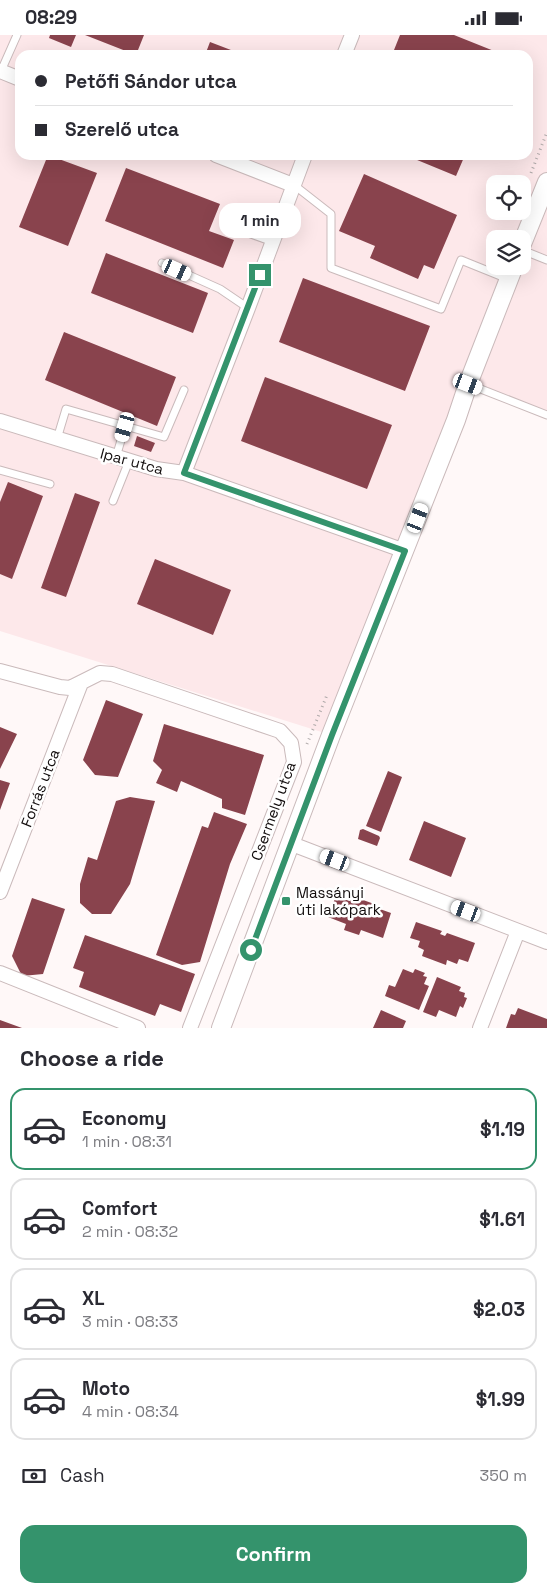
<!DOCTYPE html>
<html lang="en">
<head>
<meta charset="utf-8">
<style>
  :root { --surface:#fff; --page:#f7f7f7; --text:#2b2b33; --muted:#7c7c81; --line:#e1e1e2; --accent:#34936c }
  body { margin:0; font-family:"Space Grotesk",sans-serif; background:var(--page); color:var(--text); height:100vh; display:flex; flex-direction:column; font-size:19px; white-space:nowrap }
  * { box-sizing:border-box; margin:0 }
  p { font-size:16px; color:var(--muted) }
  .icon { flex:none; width:28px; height:28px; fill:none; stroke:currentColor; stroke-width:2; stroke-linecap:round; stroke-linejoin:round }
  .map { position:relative; height:993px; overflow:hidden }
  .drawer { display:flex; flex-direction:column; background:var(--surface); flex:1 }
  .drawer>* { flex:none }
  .guide { position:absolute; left:15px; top:15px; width:518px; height:110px; border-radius:15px; box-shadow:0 5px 20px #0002; display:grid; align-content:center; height:110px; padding:0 20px; background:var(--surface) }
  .buttons { position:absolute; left:486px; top:140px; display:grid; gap:10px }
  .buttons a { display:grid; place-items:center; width:45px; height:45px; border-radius:10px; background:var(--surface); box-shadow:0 5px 20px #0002; font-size:25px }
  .end { position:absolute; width:22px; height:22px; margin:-11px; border:6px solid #34936c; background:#fff; box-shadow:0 0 0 2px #fff }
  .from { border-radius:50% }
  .bubble { position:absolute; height:35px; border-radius:15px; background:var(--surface); box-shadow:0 5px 20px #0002; font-size:16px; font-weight:700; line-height:35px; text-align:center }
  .car { position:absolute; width:15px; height:30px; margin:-15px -8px; border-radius:6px; box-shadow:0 0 4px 1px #0007; background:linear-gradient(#fff 24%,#345 0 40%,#fff 0 76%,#345 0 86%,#fff 0) }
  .guide b { display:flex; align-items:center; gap:18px; height:48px; font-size:19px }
  .guide b+b { border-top:1px solid var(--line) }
  .guide i { width:12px; height:12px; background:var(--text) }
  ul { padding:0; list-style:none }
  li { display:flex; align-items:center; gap:15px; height:82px; margin:0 10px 8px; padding:0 10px; border:2px solid var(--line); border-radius:15px }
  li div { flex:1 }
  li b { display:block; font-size:19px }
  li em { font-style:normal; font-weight:700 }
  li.selected { border-color:var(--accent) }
  li>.icon { width:45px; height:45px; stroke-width:1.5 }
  h2 { padding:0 20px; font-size:22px; line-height:60px }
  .pay { display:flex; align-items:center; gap:12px; height:55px; padding:0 20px; font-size:19px }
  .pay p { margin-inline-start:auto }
  .cta { display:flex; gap:10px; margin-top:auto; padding:10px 20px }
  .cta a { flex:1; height:58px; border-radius:15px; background:var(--accent); color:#fff; font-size:20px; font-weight:700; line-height:58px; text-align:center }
  .status { display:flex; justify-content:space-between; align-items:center; height:35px; padding:0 25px; background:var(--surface); direction:ltr }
  .status svg { height:14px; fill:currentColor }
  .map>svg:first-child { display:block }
</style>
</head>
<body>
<div class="status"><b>08:29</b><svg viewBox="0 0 49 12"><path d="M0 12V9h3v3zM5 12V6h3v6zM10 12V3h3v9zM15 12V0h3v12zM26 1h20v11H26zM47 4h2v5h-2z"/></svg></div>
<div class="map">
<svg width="547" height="993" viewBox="0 0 547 993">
  <rect width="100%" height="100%" fill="#fff8f8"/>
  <path fill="#fde8ea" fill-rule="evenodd" d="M0 0H547V380L468 349 331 700 0 596ZM20 20H528V120H20ZM495 149H522V176H495ZM495 204H522V231H495Z"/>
  <path fill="#89434d" d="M50 0H76L71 12 49 3Z
    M85 0H144L136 20Z
    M400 0H454L504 20H392Z
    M210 7 244 20H205Z
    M48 120 97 138 68 211 19 192Z
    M405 120H465L456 141Z
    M126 133 220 169 209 196 234 205 223 233 105 186Z
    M364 139 457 180 434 234 424 230 418 244 370 223 375 211 339 196Z
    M106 218 208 258 193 298 91 258Z
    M303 243 430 291 405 356 279 307Z
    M64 297 176 342 157 391 45 345Z
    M265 342 392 390 367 454 241 406Z
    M137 401 155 408 151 417 134 411Z
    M8 447 43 461 12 544 0 539V467Z
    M75 458 100 467 66 562 41 553Z
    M155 524 231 555 213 600 137 569Z
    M106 665 143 679 118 742 95 740 83 725Z
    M164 689 264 720 245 780 222 773V764L181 746 177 757 156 748 162 735 153 726Z
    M0 692 17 699 0 734Z
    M388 736 402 742 381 797 366 791Z
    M0 745 10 748 0 775Z
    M130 762 155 766 130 849 111 879H92L80 868V849L88 822 97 825 116 766Z
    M214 777 247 789 230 829 200 927 182 930 156 920 202 791 208 793Z
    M424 786 466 803 451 842 409 825Z
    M363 794 379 801 380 803 377 811 358 804 360 795Z
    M336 861 350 866 352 861 377 870V873L391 878 383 903 361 895 359 900 344 895 346 889 328 882Z
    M32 863 65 874 43 939 22 941 12 921Z
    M416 887 442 896 440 899 445 901 447 898 475 908 468 927 459 924 457 929 447 925 446 930 422 921 424 915 418 912 420 906 410 903Z
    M85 900 195 939 181 977 160 969 155 981 79 952 84 937 73 933Z
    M403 934 413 938 415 934 425 938 423 941 427 942 424 949 429 951 419 975 385 961 389 950 395 952Z
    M437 942 461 952 459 956 465 958 464 962 467 963 463 973 460 971 456 982 439 975 436 982 423 977Z
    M518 973 547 984V993H506L511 979 515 980Z
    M381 975 406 986 403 993H373Z
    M0 985 22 993H0Z"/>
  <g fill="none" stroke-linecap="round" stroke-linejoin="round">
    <defs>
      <path id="service" d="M1 36 17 0
        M294 150 331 179V233L441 274 461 225 508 244
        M226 190 273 207
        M522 215 547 225
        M162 228 220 254 248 273
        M468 349 547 380
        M57 404 66 374 164 402 184 355
        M116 422 125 392
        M0 435 50 449
        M113 466 129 426"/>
      <path id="minor" d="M344 20 352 0
        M0 36 20 44
        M216 120 293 150
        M0 386 156 434 184 438 405 516
        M184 438 248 273 305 120
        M0 636 60 652 70 653 100 638 112 639 280 696 291 708 294 727 190 993
        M292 809 547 907
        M0 857 81 648
        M0 938 138 993
        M480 993 518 896"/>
      <path id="tertiary" d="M522 209 547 147
        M221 993 331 700 456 385 468 349 514 231"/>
    </defs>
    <use href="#service" stroke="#cababb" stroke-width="9"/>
    <use href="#minor" stroke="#cababb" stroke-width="16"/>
    <use href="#tertiary" stroke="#cababb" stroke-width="20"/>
    <path stroke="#b0aaaa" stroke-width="3" stroke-dasharray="1 4" stroke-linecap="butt" d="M531 138 547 97
      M307 709 327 660"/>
    <use href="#service" stroke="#fff" stroke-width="7"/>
    <use href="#minor" stroke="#fff" stroke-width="14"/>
    <use href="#tertiary" stroke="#fff" stroke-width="18"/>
  </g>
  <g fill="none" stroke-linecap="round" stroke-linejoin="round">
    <path stroke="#34936c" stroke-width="6" d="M251 915 332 700 405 516 184 438 260 240"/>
  </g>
  <rect fill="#34936c" stroke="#fff" stroke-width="2" x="281" y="861" width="10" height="10" rx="2.5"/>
  <g text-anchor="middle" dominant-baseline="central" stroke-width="5" stroke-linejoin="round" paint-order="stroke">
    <g font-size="15" fill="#120d0d" stroke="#fff">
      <text transform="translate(132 426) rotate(15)">Ipar utca</text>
      <text transform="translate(40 753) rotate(-69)">Forrás utca</text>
      <text transform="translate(273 776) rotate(-70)">Csermely utca</text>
    </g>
    <g font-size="15" fill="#120d0d" stroke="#fff" text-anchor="start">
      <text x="296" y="857">Massányi<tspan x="296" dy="17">úti lakópark</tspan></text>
    </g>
  </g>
</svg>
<div class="buttons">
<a><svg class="icon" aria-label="locate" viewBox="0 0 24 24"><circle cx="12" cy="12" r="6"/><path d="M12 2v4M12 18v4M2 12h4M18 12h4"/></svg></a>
<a><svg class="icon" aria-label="layers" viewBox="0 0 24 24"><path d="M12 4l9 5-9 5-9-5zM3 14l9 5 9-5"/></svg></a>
</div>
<i class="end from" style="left:251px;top:915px"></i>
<i class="end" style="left:260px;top:240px"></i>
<div class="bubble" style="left:219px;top:168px;width:82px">1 min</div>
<i class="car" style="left:177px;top:235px;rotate:114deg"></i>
<i class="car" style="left:468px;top:349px;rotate:111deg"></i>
<i class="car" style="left:125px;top:392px;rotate:196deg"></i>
<i class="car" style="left:418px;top:483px;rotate:21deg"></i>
<i class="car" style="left:335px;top:825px;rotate:291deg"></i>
<i class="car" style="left:466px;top:876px;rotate:291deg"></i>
<div class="guide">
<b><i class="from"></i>Petőfi Sándor utca</b>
<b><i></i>Szerelő utca</b>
</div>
</div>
<section class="drawer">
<h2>Choose a ride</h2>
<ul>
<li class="selected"><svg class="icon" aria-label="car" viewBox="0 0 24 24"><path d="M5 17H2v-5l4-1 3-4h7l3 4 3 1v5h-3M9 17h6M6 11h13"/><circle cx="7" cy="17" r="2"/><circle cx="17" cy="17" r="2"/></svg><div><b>Economy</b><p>1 min · 08:31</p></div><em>$1.19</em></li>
<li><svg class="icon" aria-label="car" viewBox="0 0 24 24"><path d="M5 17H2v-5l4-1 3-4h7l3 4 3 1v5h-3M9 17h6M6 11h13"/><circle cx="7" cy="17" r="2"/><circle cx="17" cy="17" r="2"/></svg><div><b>Comfort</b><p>2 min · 08:32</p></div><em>$1.61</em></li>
<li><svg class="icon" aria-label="car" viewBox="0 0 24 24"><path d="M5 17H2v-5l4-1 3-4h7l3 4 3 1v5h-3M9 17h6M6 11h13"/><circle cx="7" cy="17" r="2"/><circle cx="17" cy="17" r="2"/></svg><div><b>XL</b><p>3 min · 08:33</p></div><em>$2.03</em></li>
<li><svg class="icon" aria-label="car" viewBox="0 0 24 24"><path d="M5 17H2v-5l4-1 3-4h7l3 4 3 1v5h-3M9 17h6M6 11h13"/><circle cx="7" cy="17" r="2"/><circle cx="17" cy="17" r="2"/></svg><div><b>Moto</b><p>4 min · 08:34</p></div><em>$1.99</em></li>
</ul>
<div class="pay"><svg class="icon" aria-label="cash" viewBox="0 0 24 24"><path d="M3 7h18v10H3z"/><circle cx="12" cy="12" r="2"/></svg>Cash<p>350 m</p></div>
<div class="cta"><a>Confirm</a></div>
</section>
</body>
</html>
